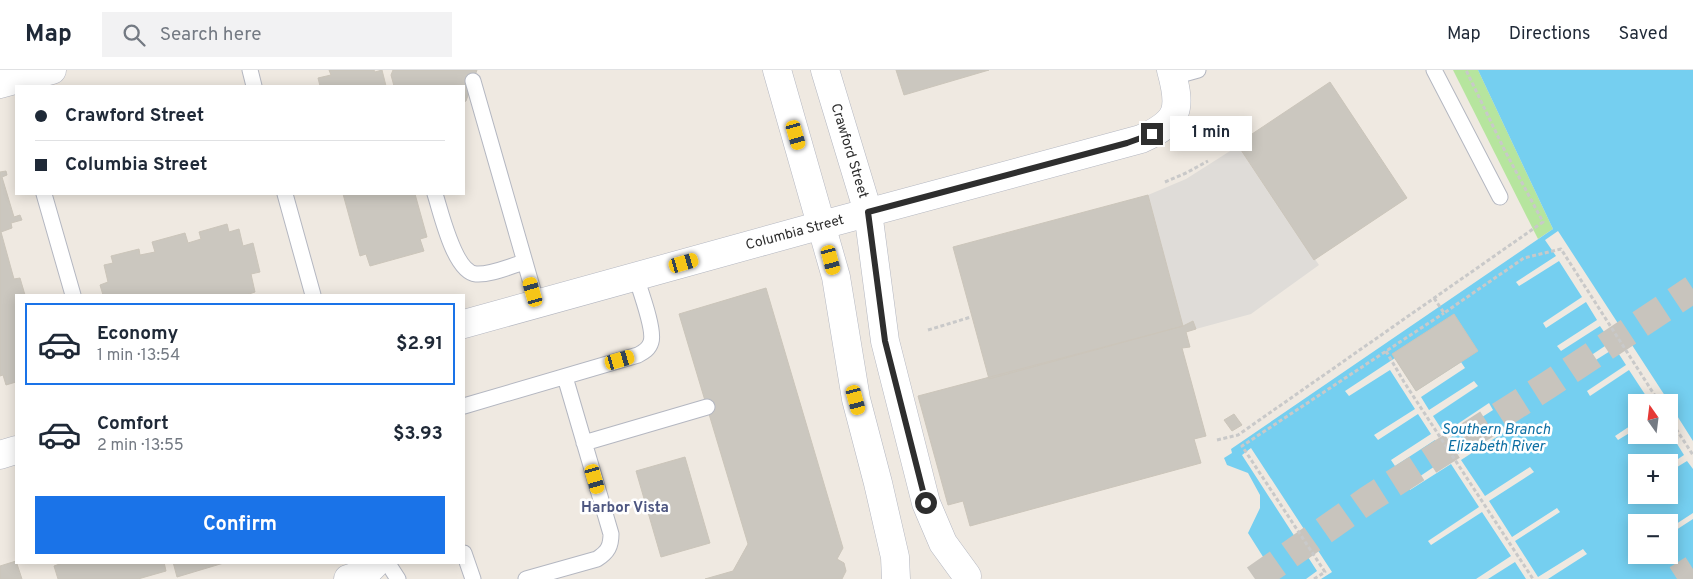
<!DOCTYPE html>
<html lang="en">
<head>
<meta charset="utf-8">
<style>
  :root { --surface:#fff; --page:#f2f2f3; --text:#1f2937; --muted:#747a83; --line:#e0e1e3; --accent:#1a73e8 }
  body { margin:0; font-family:Overpass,sans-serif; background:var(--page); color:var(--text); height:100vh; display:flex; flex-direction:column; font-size:19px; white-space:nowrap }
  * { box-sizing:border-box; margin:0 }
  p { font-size:16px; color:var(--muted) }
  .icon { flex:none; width:28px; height:28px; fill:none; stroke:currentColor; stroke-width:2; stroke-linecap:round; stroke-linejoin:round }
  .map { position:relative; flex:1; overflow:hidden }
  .details { position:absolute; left:15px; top:224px; width:450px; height:270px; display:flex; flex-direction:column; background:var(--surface); border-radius:0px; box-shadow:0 2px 12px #0003 }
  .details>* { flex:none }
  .banner { position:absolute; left:15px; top:15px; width:450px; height:110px; border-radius:0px; box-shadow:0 2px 12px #0003; display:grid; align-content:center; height:110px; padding:0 20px; background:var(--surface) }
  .needle { width:32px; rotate:346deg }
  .fabs { position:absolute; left:1628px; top:324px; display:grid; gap:10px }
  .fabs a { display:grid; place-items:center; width:50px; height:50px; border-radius:0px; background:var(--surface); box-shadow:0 2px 12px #0003; font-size:25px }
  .end { position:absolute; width:22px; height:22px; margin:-11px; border:6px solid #2e2e2e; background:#fff; box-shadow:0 0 0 2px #fff }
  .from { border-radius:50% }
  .bubble { position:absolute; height:35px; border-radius:0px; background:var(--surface); box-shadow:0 2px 12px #0003; font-size:16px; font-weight:700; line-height:35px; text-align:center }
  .car { position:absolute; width:15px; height:30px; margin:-15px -8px; border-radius:6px; box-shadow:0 0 4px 1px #0007; background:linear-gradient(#f5c518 24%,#345 0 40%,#f5c518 0 76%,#345 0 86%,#f5c518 0) }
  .banner b { display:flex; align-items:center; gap:18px; height:48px; font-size:19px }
  .banner b+b { border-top:1px solid var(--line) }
  .banner i { width:12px; height:12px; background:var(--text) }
  ul { padding:9px 0 0; list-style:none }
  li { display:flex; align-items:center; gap:15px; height:82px; margin:0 10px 8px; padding:0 10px; border:2px solid transparent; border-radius:0px }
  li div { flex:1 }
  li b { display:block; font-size:19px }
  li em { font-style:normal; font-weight:700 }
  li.active { border-color:var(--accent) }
  li>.icon { width:45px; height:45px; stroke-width:1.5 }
  .action { display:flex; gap:10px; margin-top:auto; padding:10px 20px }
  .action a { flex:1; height:58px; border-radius:0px; background:var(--accent); color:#fff; font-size:20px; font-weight:700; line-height:58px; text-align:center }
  header { display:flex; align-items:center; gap:30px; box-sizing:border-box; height:70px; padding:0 25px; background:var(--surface); border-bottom:1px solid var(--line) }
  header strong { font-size:24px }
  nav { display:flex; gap:28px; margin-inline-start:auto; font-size:18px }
  .search { width:350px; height:45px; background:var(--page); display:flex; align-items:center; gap:12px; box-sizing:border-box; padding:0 18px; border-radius:0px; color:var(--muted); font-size:19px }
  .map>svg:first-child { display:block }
</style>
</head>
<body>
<header>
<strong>Map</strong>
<div class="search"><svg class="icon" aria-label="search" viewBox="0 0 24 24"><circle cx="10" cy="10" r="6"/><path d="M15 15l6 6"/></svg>Search here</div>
<nav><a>Map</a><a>Directions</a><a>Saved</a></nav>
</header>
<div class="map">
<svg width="1693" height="509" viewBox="0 0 1693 509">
  <rect width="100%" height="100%" fill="#efe9e1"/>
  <path fill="#b6e59e" d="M1453 0H1478L1553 159 1538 169Z"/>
  <path fill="#dfdcd8" d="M1238 76 1319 195 1251 244 1196 259 1193 251 1183 256 1148 125 1186 109Z"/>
  <path fill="#75cff0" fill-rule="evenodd" d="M1478 0H1693V509H1277L1248 463 1260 438V425L1248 403 1227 395 1224 388 1232 383 1231 379 1553 159ZM1636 332H1669V365H1636ZM1636 392H1669V425H1636ZM1636 452H1669V485H1636Z"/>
  <path fill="#efe9e1" d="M1558 161 1669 332H1650L1629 300 1590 326 1587 321 1626 295 1615 278 1575 303 1572 298 1611 272 1600 256 1561 281 1557 276 1597 250 1586 232 1546 258 1543 253 1582 227 1559 191 1519 216 1516 212 1556 186 1545 170Z
    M1395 288 1416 321 1461 292 1465 298 1421 327 1429 340 1474 311 1478 316 1433 346 1444 363 1489 333 1493 340 1448 369 1458 384 1503 356 1506 361 1461 390 1485 426 1530 397 1534 402 1489 431 1512 467 1557 438 1560 442 1515 471 1538 507 1583 479 1587 484 1548 509H1526L1515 492 1488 509H1476L1511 486 1482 442 1431 475 1428 471 1479 437 1451 394 1410 420 1407 415 1447 388 1435 370 1395 396 1391 390 1431 364 1418 344 1378 370 1374 365 1415 339 1390 300 1349 326 1345 321Z
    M1669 333 1693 371V399L1687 391 1669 402V395L1684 385 1669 361Z
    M1636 352V359L1618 370 1615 366Z
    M1251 378 1332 502 1321 509H1306L1317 501 1242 385Z
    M1693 443V449L1676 460 1673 456Z"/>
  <path fill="#cbc7bf" stroke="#cbc5ba" d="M329 0H374L375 2 382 0 386 16H320L318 8 331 5Z
    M393 0H477L466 31 464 32V16H394L391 5Z
    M896 0H989L904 25Z
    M1330 12 1407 128 1314 190 1237 74Z
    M6 101 7 105 2 107 14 147 20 145 22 150 11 153 12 158 1 162 14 209 20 208 25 225H16V312L6 315 3 305 0 306V102Z
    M343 124H415L427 167 420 169 424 181 370 196 366 184 360 186Z
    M1148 125 1183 256 989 309 953 177Z
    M227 154 229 162 239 159 243 176 253 173 260 202 251 204 255 222 246 225H103L100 215 108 212 104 195 113 193 111 186 139 179 140 185 155 182 152 172 185 163 188 173 201 169 199 162Z
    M766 218 843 478 837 489 844 493 846 501 842 509H705L733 501 748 474 679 244Z
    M1454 244 1478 281 1416 321 1392 284Z
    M1193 251 1196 259 1186 262 1190 277 1182 278 1206 366 1194 369 1201 393 970 456 963 431 948 435 918 326 1183 256Z
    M1234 344 1242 355 1232 361 1224 350Z
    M685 387 710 473 661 487 636 401Z
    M16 491 22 509H0V496Z
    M65 492H164L166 501 138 509H58L54 496Z
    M173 492H227L177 507Z"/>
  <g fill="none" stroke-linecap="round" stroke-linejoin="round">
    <path stroke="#c8c4bd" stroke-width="28" stroke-dasharray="28 14" stroke-linecap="butt" d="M1255 509 1369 429 1548 315 1693 219
      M1677 509 1693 499"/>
    <defs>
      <path id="service" d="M250 0 254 16
        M1434 0 1500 127
        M1173 7 1198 0
        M473 11 537 234
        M44 124 73 225
        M285 124 313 225
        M435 124C441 142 454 202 476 204 491 205 510 196 525 192
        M464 336 638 285C644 282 649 279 651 272 655 260 640 220 636 207
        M584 373 707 337
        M464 483 473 509
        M387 492 398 509
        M526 509 597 489C608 482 611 476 611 464L565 307"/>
      <path id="minor" d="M464 254 822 155 1141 69C1179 52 1182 40 1171 0
        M0 385 16 380
        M348 509C358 506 370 502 376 492"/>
      <path id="tertiary" d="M0 14 52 0"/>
      <path id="secondary" d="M777 0 836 207 856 329 878 413 895 487 896 509
        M825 0 868 142 885 271 926 433 943 473 967 506"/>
    </defs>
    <use href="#service" stroke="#b4b7c1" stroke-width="17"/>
    <use href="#minor" stroke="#b4b7c1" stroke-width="29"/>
    <use href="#tertiary" stroke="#b4b7c1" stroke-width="29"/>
    <use href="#secondary" stroke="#b4b7c1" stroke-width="29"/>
    <path stroke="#c9c9c9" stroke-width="3" stroke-dasharray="4 2.5" stroke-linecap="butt" d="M1165 112 1186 103 1208 91
      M1434 228 1444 243 1524 188 1561 179 1659 332
      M928 260 971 247
      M1386 281 1404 312 1533 509
      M1669 348 1693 385
      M1217 370 1238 365 1543 152 1505 81 1466 0
      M1314 509 1325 502 1242 376 1444 243"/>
    <use href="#service" stroke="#fff" stroke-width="15"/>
    <use href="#minor" stroke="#fff" stroke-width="28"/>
    <use href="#tertiary" stroke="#fff" stroke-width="28"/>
    <use href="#secondary" stroke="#fff" stroke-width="28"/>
  </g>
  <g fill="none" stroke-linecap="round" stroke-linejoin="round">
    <path stroke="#2e2e2e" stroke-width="6" d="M926 433 885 271 868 142 1127 73 1152 64"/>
  </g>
  <g text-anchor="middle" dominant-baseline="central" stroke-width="5" stroke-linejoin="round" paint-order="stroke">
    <g font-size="14" fill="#2e2e2e" stroke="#fff">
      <text transform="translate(849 81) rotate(73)">Crawford Street</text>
      <text transform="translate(795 163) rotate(-15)">Columbia Street</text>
    </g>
    <g font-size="15" font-style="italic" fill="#0d6fa3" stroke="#fff">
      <text x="1496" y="360">Southern Branch<tspan x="1496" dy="17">Elizabeth River</tspan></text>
    </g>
    <g font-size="15" font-weight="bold" fill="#4d5680" stroke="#fff">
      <text x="625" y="438">Harbor Vista</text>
    </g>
  </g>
</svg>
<div class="fabs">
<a><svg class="needle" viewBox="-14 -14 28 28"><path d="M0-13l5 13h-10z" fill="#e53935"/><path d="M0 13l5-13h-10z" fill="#747a83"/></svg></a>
<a>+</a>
<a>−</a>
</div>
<i class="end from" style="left:926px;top:433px"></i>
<i class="end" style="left:1152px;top:64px"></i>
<div class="bubble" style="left:1170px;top:46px;width:82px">1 min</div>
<i class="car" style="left:796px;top:65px;rotate:164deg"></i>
<i class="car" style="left:831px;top:190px;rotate:165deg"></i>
<i class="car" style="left:684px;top:193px;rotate:74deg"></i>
<i class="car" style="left:533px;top:222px;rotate:344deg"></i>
<i class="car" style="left:620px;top:290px;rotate:74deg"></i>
<i class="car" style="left:856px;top:330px;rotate:165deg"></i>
<i class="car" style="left:595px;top:409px;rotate:164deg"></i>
<div class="banner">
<b><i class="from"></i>Crawford Street</b>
<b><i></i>Columbia Street</b>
</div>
<section class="details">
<ul>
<li class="active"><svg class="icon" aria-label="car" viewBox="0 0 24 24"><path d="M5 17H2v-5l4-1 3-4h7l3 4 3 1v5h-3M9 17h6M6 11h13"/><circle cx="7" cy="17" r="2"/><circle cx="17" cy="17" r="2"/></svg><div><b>Economy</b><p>1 min · 13:54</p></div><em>$2.91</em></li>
<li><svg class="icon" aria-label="car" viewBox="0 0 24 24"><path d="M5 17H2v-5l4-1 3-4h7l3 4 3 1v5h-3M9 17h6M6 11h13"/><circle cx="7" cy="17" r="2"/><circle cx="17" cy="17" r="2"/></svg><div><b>Comfort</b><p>2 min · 13:55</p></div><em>$3.93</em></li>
</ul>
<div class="action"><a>Confirm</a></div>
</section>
</div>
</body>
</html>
